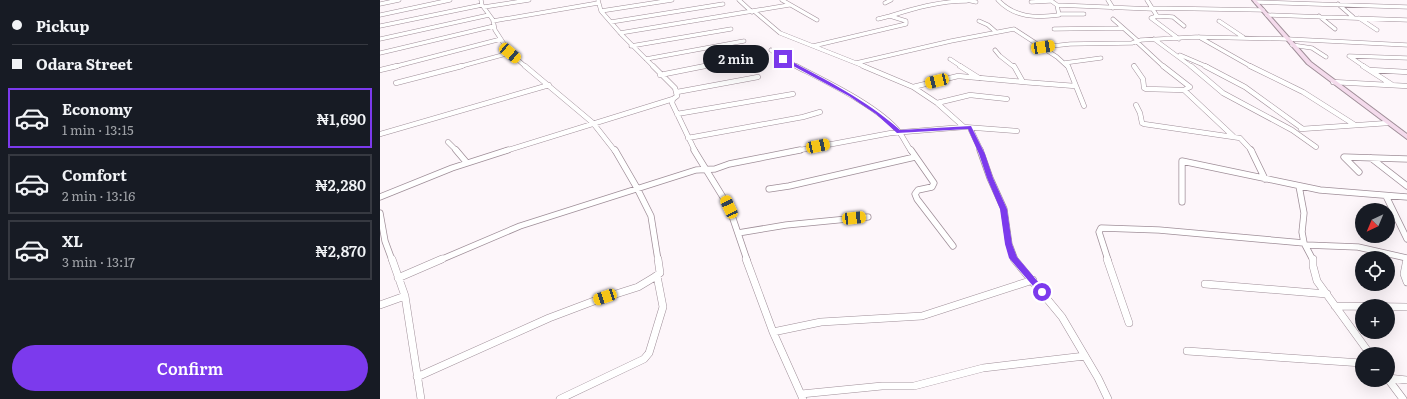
<!DOCTYPE html>
<html lang="en">
<head>
<meta charset="utf-8">
<style>
  :root { --surface:#171b24; --page:#242831; --text:#f1f3f6; --muted:#9ea1a6; --line:#363941; --accent:#7c3aed }
  body { margin:0; font-family:Literata,serif; background:var(--page); color:var(--text); height:100vh; display:flex; flex-direction:column; font-size:15px; white-space:nowrap }
  * { box-sizing:border-box; margin:0 }
  p { font-size:13px; color:var(--muted) }
  .icon { flex:none; width:22px; height:22px; fill:none; stroke:currentColor; stroke-width:2; stroke-linecap:round; stroke-linejoin:round }
  .map { position:relative; flex:1; overflow:hidden }
  .drawer { display:flex; flex-direction:column; background:var(--surface); width:380px }
  .drawer>* { flex:none }
  .guide { display:grid; align-content:center; height:88px; padding:0 12px; background:var(--surface) }
  .needle { width:26px; rotate:224deg }
  .controls { position:absolute; left:975px; top:203px; display:grid; gap:8px }
  .controls a { display:grid; place-items:center; width:40px; height:40px; border-radius:50%; background:var(--surface); box-shadow:0 4px 16px #0002; font-size:20px }
  .end { position:absolute; width:18px; height:18px; margin:-9px; border:5px solid #7c3aed; background:#fff; box-shadow:0 0 0 2px #fff }
  .from { border-radius:50% }
  .bubble { position:absolute; height:28px; border-radius:14px; background:var(--surface); box-shadow:0 4px 16px #0002; font-size:13px; font-weight:600; line-height:28px; text-align:center }
  .car { position:absolute; width:12px; height:24px; margin:-12px -6px; border-radius:5px; box-shadow:0 0 3px 1px #0007; background:linear-gradient(#f5c518 24%,#345 0 40%,#f5c518 0 76%,#345 0 86%,#f5c518 0) }
  .guide b { display:flex; align-items:center; gap:14px; height:38px; font-size:15px }
  .guide b+b { border-top:1px solid var(--line) }
  .guide i { width:10px; height:10px; background:var(--text) }
  ul { padding:0; list-style:none }
  li { display:flex; align-items:center; gap:12px; height:60px; margin:0 8px 6px; padding:0 4px; border:2px solid var(--line); border-radius:0px }
  li div { flex:1 }
  li b { display:block; font-size:15px }
  li em { font-style:normal; font-weight:600 }
  li.on { border-color:var(--accent) }
  li>.icon { width:36px; height:36px; stroke-width:1.5 }
  .primary-button { display:flex; gap:8px; margin-top:auto; padding:8px 12px }
  .primary-button a { flex:1; height:46px; border-radius:24px; background:var(--accent); color:#fff; font-size:16px; font-weight:600; line-height:46px; text-align:center }
  main { display:flex; flex:1; min-height:0 }
  .map>svg:first-child { display:block }
</style>
</head>
<body>
<main>
<section class="drawer">
<div class="guide">
<b><i class="from"></i>Pickup</b>
<b><i></i>Odara Street</b>
</div>
<ul>
<li class="on"><svg class="icon" aria-label="car" viewBox="0 0 24 24"><path d="M5 17H2v-5l4-1 3-4h7l3 4 3 1v5h-3M9 17h6M6 11h13"/><circle cx="7" cy="17" r="2"/><circle cx="17" cy="17" r="2"/></svg><div><b>Economy</b><p>1 min · 13:15</p></div><em>₦1,690</em></li>
<li><svg class="icon" aria-label="car" viewBox="0 0 24 24"><path d="M5 17H2v-5l4-1 3-4h7l3 4 3 1v5h-3M9 17h6M6 11h13"/><circle cx="7" cy="17" r="2"/><circle cx="17" cy="17" r="2"/></svg><div><b>Comfort</b><p>2 min · 13:16</p></div><em>₦2,280</em></li>
<li><svg class="icon" aria-label="car" viewBox="0 0 24 24"><path d="M5 17H2v-5l4-1 3-4h7l3 4 3 1v5h-3M9 17h6M6 11h13"/><circle cx="7" cy="17" r="2"/><circle cx="17" cy="17" r="2"/></svg><div><b>XL</b><p>3 min · 13:17</p></div><em>₦2,870</em></li>
</ul>
<div class="primary-button"><a>Confirm</a></div>
</section>
<div class="map">
<svg width="1027" height="399" viewBox="0 0 1027 399">
  <rect width="100%" height="100%" fill="#fdf6fa"/>
  <g fill="none" stroke-linecap="round" stroke-linejoin="round">
    <defs>
      <path id="street-far3" d="M101 0 102 5 113 20 115 30 130 53 146 67
        M218 0 221 11 242 35 274 67
        M359 0 372 12
        M402 0 437 20
        M587 0 596 2
        M618 0C635 18 656 18 679 15L677 5
        M670 0 677 5 772 9
        M728 0 733 8
        M767 0 777 16 771 18 799 39
        M651 2 670 1
        M876 2 1027 7
        M505 3 511 0
        M0 4 19 0
        M958 4 973 17
        M104 7 149 0
        M772 8 883 10
        M221 11 292 0
        M374 11 400 33 486 67
        M680 14H704
        M0 15 70 0
        M887 15 1027 20
        M777 16 793 17 804 26
        M939 16 955 29
        M979 18 997 30
        M498 19 510 16
        M733 19 758 41
        M113 21 218 3
        M599 21 608 25 616 32
        M839 21 863 37
        M231 22 343 4
        M0 26 102 5
        M674 29 743 28
        M240 33 409 5
        M819 37 872 67
        M0 39 109 15
        M774 39 812 67
        M908 39 1027 45
        M757 42 784 67
        M912 45 932 48 946 57
        M251 46 351 29
        M433 46 526 24V21L510 16C535 8 560 1 587 1
        M663 47 690 44 752 43 761 40 816 37 908 39
        M391 50 403 59 418 67
        M615 50 620 56 634 67
        M0 53 114 26
        M800 55 828 67
        M266 59 364 41
        M570 59 582 67
        M476 63 571 41 634 29 677 57 688 67
        M684 63 721 58
        M13 67 121 39
        M78 67 130 53
        M320 67 362 58
        M985 67 969 56 1027 58"/>
      <path id="street-far2" d="M145 66 213 123 235 151
        M273 66 295 88 297 96 293 99 292 103 315 151
        M416 66C445 81 500 107 520 133 524 139 527 145 531 151
        M483 66 533 87 557 103 584 127
        M580 66 599 78
        M688 66 704 106
        M754 66 763 79 764 88 766 89 804 90
        M783 66 810 87 804 90 853 136
        M811 66 843 93 912 130 936 147
        M825 66 865 87 923 129
        M870 66 923 92 975 125
        M983 66 1011 84
        M0 70 17 66
        M991 70 1027 72
        M280 75 325 66
        M643 82 695 86
        M953 82 1027 86
        M16 83 82 66
        M533 87 578 76 643 82 634 66
        M297 92 378 77
        M557 103 590 95 627 99
        M756 105 760 113 762 123 764 124 860 138 872 151
        M297 114 413 94
        M590 128 601 151
        M921 129 1008 123
        M0 134 169 85
        M308 138 423 117 440 112
        M68 142 77 151
        M125 151 293 99
        M415 151 511 133 584 127 637 131"/>
      <path id="street-far1" d="M76 150 87 163
        M235 150 257 188 271 216 278 260
        M314 150 349 207 367 260
        M531 150 554 183 552 187 538 190 535 194 537 199 573 246
        M600 150 610 178 624 209 629 244 635 260
        M871 150 885 179
        M991 158 1027 186
        M979 172 964 157 1027 159
        M919 186 924 213 922 232 924 243 933 260
        M389 189 409 186 535 157
        M1006 196 1027 239
        M0 197 72 168 128 150
        M802 202V161L940 190 1027 197
        M0 213 5 241 12 260
        M358 233 406 225 488 217
        M926 245 978 247 1027 258
        M60 260 140 226 316 170 335 169 349 164 420 150
        M728 260 719 232 721 228 779 230 924 243
        M1027 260V258"/>
      <path id="street" d="M12 259 25 296 41 399
        M366 259 393 332 423 399
        M634 259 682 317 718 378 728 399
        M727 259 749 323
        M933 259V266L937 281 990 354
        M1027 259 1024 274 1027 282
        M18 278 62 259
        M825 284 947 294
        M0 305 25 296
        M955 306 1027 307
        M393 332 441 322 542 316 653 280
        M807 351 982 363
        M37 377 169 318 214 301 258 287 273 278 280 273 278 259
        M1008 378 1027 380
        M1008 379 1023 399
        M421 394 502 386H534L603 368 705 356
        M180 399 264 359 269 353 283 307 277 276"/>
      <path id="secondary" d="M872 0H876L931 62 1027 134V139L927 64Z"/>
    </defs>
    <use href="#street-far3" stroke="#9f8e98" stroke-width="4.5"/>
    <use href="#street-far2" stroke="#9f8e98" stroke-width="5.5"/>
    <use href="#street-far1" stroke="#9f8e98" stroke-width="7"/>
    <use href="#street" stroke="#9f8e98" stroke-width="8"/>
    <use href="#secondary" stroke="#9f8e98" stroke-width="2"/>
    <use href="#street-far3" stroke="#fff" stroke-width="3.5"/>
    <use href="#street-far2" stroke="#fff" stroke-width="4.5"/>
    <use href="#street-far1" stroke="#fff" stroke-width="5.5"/>
    <use href="#street" stroke="#fff" stroke-width="7"/>
    <use href="#secondary" fill="#f4dbec" fill-rule="evenodd"/>
  </g>
  <path fill="#7c3aed" d="M402 58H405C446 80 485 99 520 130L591 126 605 154 613 178 627 209 632 244 637 257 665 290V294H660L629 258 625 244 620 209 607 178 599 154 588 129 517 133 496 114 469 96 402 60Z"/>
</svg>
<div class="controls">
<a><svg class="needle" viewBox="-14 -14 28 28"><path d="M0-13l5 13h-10z" fill="#e53935"/><path d="M0 13l5-13h-10z" fill="#9ea1a6"/></svg></a>
<a><svg class="icon" aria-label="locate" viewBox="0 0 24 24"><circle cx="12" cy="12" r="6"/><path d="M12 2v4M12 18v4M2 12h4M18 12h4"/></svg></a>
<a>+</a>
<a>−</a>
</div>
<i class="end from" style="left:662px;top:292px"></i>
<i class="end" style="left:403px;top:59px"></i>
<div class="bubble" style="left:323px;top:45px;width:66px">2 min</div>
<i class="car" style="left:663px;top:47px;rotate:81deg"></i>
<i class="car" style="left:130px;top:53px;rotate:130deg"></i>
<i class="car" style="left:557px;top:81px;rotate:256deg"></i>
<i class="car" style="left:438px;top:146px;rotate:78deg"></i>
<i class="car" style="left:349px;top:207px;rotate:335deg"></i>
<i class="car" style="left:474px;top:218px;rotate:84deg"></i>
<i class="car" style="left:225px;top:297px;rotate:251deg"></i>
</div>
</main>
</body>
</html>
